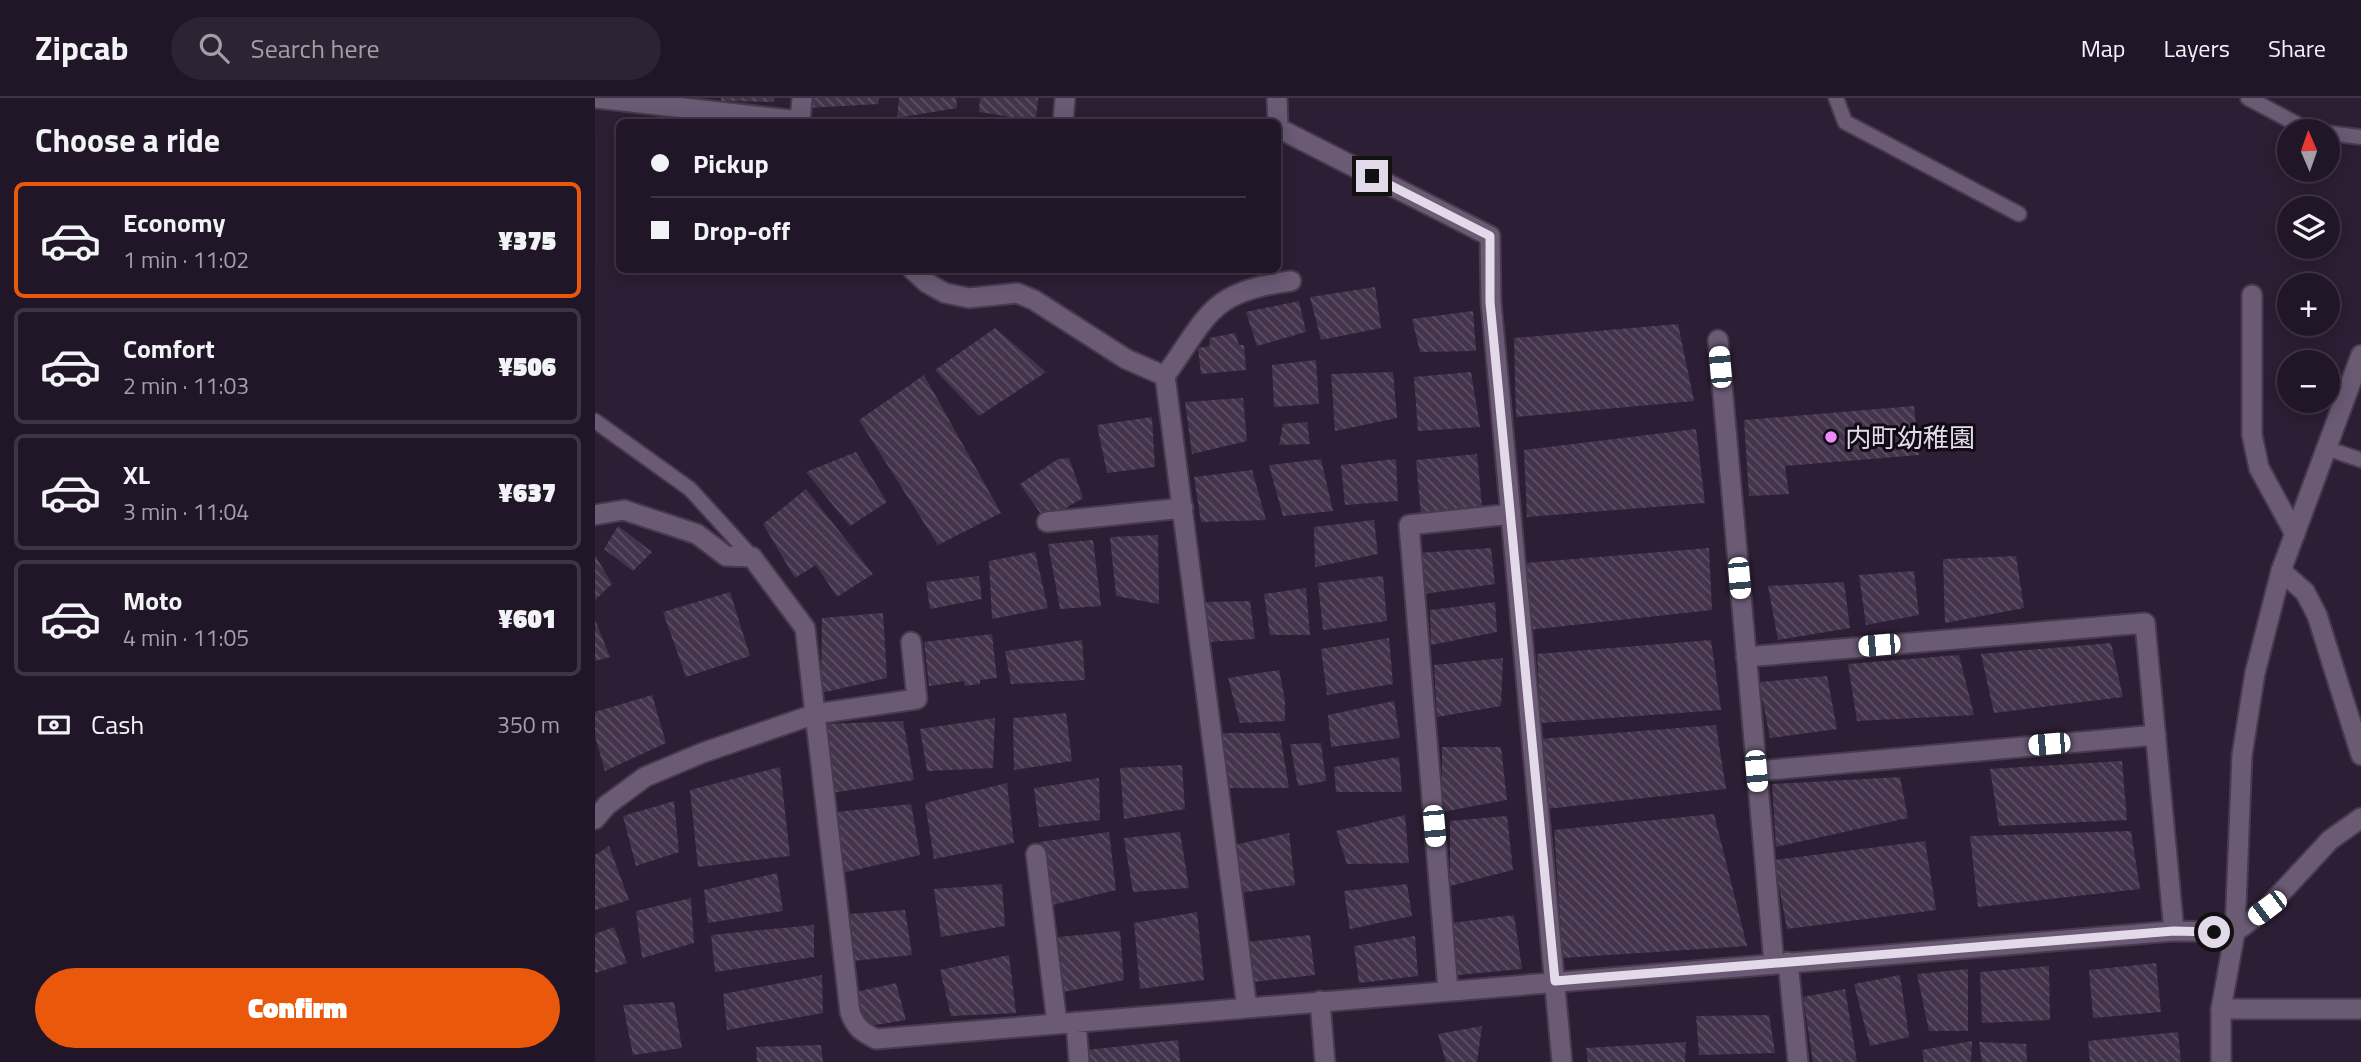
<!DOCTYPE html>
<html lang="en">
<head>
<meta charset="utf-8">
<style>
  :root { --surface:#211627; --page:#2d2333; --text:#f1f3f6; --muted:#a29fa7; --line:#3e3544; --accent:#ea580c }
  body { margin:0; font-family:"Titillium Web","Noto Sans JP",sans-serif; background:var(--page); color:var(--text); height:100vh; display:flex; flex-direction:column; font-size:26px; white-space:nowrap }
  * { box-sizing:border-box; margin:0 }
  p { font-size:23px; color:var(--muted) }
  .icon { flex:none; width:38px; height:38px; fill:none; stroke:currentColor; stroke-width:2; stroke-linecap:round; stroke-linejoin:round }
  .map { position:relative; flex:1; overflow:hidden }
  .drawer { display:flex; flex-direction:column; background:var(--surface); width:595px }
  .drawer>* { flex:none }
  .top-card { position:absolute; left:21px; top:21px; width:665px; height:154px; border-radius:10px; box-shadow:0 4px 18px #0003,0 0 0 2px var(--line); display:grid; align-content:center; height:154px; padding:0 35px; background:var(--surface) }
  .needle { width:46px; rotate:358deg }
  .controls { position:absolute; left:1682px; top:21px; display:grid; gap:14px }
  .controls a { display:grid; place-items:center; width:63px; height:63px; border-radius:50%; background:var(--surface); box-shadow:0 4px 18px #0003,0 0 0 2px var(--line); font-size:35px }
  .end { position:absolute; width:32px; height:32px; margin:-16px; border:9px solid #e3dae9; background:#111; box-shadow:0 0 0 4px #111 }
  .from { border-radius:50% }
  .car { position:absolute; width:21px; height:42px; margin:-21px -10px; border-radius:9px; box-shadow:0 0 5px 2px #0007; background:linear-gradient(#fff 24%,#345 0 40%,#fff 0 76%,#345 0 86%,#fff 0) }
  .top-card b { display:flex; align-items:center; gap:24px; height:66px; font-size:26px }
  .top-card b+b { border-top:2px solid var(--line) }
  .top-card i { width:18px; height:18px; background:var(--text) }
  ul { padding:0; list-style:none }
  li { display:flex; align-items:center; gap:21px; height:116px; margin:0 14px 10px; padding:0 21px; border:4px solid var(--line); border-radius:10px }
  li div { flex:1 }
  li b { display:block; font-size:26px }
  li em { font-style:normal; font-weight:800 }
  li.current { border-color:var(--accent) }
  li>.icon { width:63px; height:63px; stroke-width:1.5 }
  h2 { padding:0 35px; font-size:32px; line-height:84px }
  .pay { display:flex; align-items:center; gap:18px; height:77px; padding:0 35px; font-size:26px }
  .pay p { margin-inline-start:auto }
  .button { display:flex; gap:14px; margin-top:auto; padding:14px 35px }
  .button a { flex:1; height:80px; border-radius:42px; background:var(--accent); color:#fff; font-size:28px; font-weight:800; line-height:80px; text-align:center }
  header { display:flex; align-items:center; gap:42px; box-sizing:border-box; height:98px; padding:0 35px; background:var(--surface); border-bottom:2px solid var(--line) }
  header strong { font-size:33px }
  nav { display:flex; gap:38px; margin-inline-start:auto; font-size:24px }
  .search { width:490px; height:63px; background:var(--page); display:flex; align-items:center; gap:18px; box-sizing:border-box; padding:0 24px; border-radius:38px; color:var(--muted); font-size:26px }
  main { display:flex; flex:1; min-height:0 }
  .map>svg:first-child { display:block }
</style>
</head>
<body>
<header>
<strong>Zipcab</strong>
<div class="search"><svg class="icon" aria-label="search" viewBox="0 0 24 24"><circle cx="10" cy="10" r="6"/><path d="M15 15l6 6"/></svg>Search here</div>
<nav><a>Map</a><a>Layers</a><a>Share</a></nav>
</header>
<main>
<section class="drawer">
<h2>Choose a ride</h2>
<ul>
<li class="current"><svg class="icon" aria-label="car" viewBox="0 0 24 24"><path d="M5 17H2v-5l4-1 3-4h7l3 4 3 1v5h-3M9 17h6M6 11h13"/><circle cx="7" cy="17" r="2"/><circle cx="17" cy="17" r="2"/></svg><div><b>Economy</b><p>1 min · 11:02</p></div><em>¥375</em></li>
<li><svg class="icon" aria-label="car" viewBox="0 0 24 24"><path d="M5 17H2v-5l4-1 3-4h7l3 4 3 1v5h-3M9 17h6M6 11h13"/><circle cx="7" cy="17" r="2"/><circle cx="17" cy="17" r="2"/></svg><div><b>Comfort</b><p>2 min · 11:03</p></div><em>¥506</em></li>
<li><svg class="icon" aria-label="car" viewBox="0 0 24 24"><path d="M5 17H2v-5l4-1 3-4h7l3 4 3 1v5h-3M9 17h6M6 11h13"/><circle cx="7" cy="17" r="2"/><circle cx="17" cy="17" r="2"/></svg><div><b>XL</b><p>3 min · 11:04</p></div><em>¥637</em></li>
<li><svg class="icon" aria-label="car" viewBox="0 0 24 24"><path d="M5 17H2v-5l4-1 3-4h7l3 4 3 1v5h-3M9 17h6M6 11h13"/><circle cx="7" cy="17" r="2"/><circle cx="17" cy="17" r="2"/></svg><div><b>Moto</b><p>4 min · 11:05</p></div><em>¥601</em></li>
</ul>
<div class="pay"><svg class="icon" aria-label="cash" viewBox="0 0 24 24"><path d="M3 7h18v10H3z"/><circle cx="12" cy="12" r="2"/></svg>Cash<p>350 m</p></div>
<div class="button"><a>Confirm</a></div>
</section>
<div class="map">
<svg width="1766" height="964" viewBox="0 0 1766 964">
  <defs>
    <pattern id="building-back-hatch" width="6" height="6" patternUnits="userSpaceOnUse" patternTransform="scale(1.75)"><rect width="6" height="6" fill="#43344c"/><path d="M-1 5l2 2M0 0l6 6M5-1l2 2" fill="none" stroke="#5e5166"/></pattern>
  </defs>
  <rect width="100%" height="100%" fill="#2c1e34"/>
  <path fill="url(#building-back-hatch)" d="M126 0H179V4L126 3Z
    M215 0H284L283 6 213 10Z
    M304 0H361L362 10 302 20Z
    M385 0H443L441 23 384 14Z
    M780 189 786 230 726 242 715 199Z
    M704 203 711 234 662 248 651 214Z
    M878 213 881 253 825 254 817 221Z
    M1083 226 1099 303 921 319 919 240Z
    M400 230 451 274 384 318 340 272Z
    M640 235 644 247H649L651 272 606 276 603 250 615 248 614 240Z
    M721 262 724 306 679 309 677 267Z
    M798 274 802 320 740 333 736 276Z
    M876 274 885 329 823 333 819 279Z
    M329 277 406 415 343 447 264 322Z
    M648 300 652 343 597 356 590 304Z
    M1319 308 1324 357 1190 368 1194 396 1154 398 1149 322Z
    M557 319 560 369 512 375 502 327Z
    M712 324 715 346 684 347 688 326Z
    M1101 331 1110 405 932 419 929 352Z
    M261 354 292 404 255 428 211 374Z
    M882 356 887 408 826 417 821 362Z
    M474 360 488 400 450 422 425 386 463 361Z
    M726 361 738 413 688 418 674 367Z
    M801 361 803 403 750 407 746 367Z
    M657 372 671 422 606 424 599 379Z
    M211 391 278 476 242 499 221 467 200 480 168 426Z
    M779 422 783 456 720 469 719 429Z
    M23 428 57 454 38 473 9 451Z
    M563 437 564 506 521 498 515 439Z
    M498 442 506 508 465 511 453 446Z
    M896 450 900 486 829 496 823 455Z
    M1114 450 1117 512 933 532 930 465Z
    M440 454 453 510 397 521 394 463Z
    M0 457 17 486 0 502Z
    M1421 458 1429 510 1350 525 1348 461Z
    M1319 473 1324 517 1271 527 1264 477Z
    M384 478 387 501 335 511 331 484Z
    M788 478 792 523 728 532 723 485Z
    M1249 484 1255 530 1183 542 1173 488Z
    M711 490 715 537H675L669 496Z
    M135 494 155 558 91 579 68 514Z
    M655 503 660 541 613 544 610 504Z
    M900 504 902 534 836 547 835 512Z
    M288 515 292 580 226 595 227 520Z
    M0 522 15 559 0 563Z
    M397 536 402 580 385 582V586L370 588 369 583 334 588 329 544Z
    M794 540 798 586 732 597 726 551Z
    M487 542 490 582 416 586 410 553Z
    M1116 542 1126 612 946 625 942 556Z
    M1516 545 1528 599 1399 615 1386 556Z
    M1364 557 1379 617 1262 623 1253 566Z
    M908 560 906 608 842 619 839 567Z
    M684 572 690 602V623L645 625 633 580Z
    M1232 578 1242 631 1175 640 1164 584Z
    M57 597 71 645 10 673 0 638V614Z
    M799 603 805 640 736 649 733 617Z
    M471 615 477 663 419 672 418 620Z
    M400 620 398 670 332 673 325 631Z
    M308 623 319 682 237 695 232 626Z
    M1121 627 1131 691 951 711 944 641Z
    M626 635H685L694 690H635Z
    M726 645 731 683 703 688 695 646Z
    M847 649H906L912 702 847 714Z
    M804 659 807 694H741L739 669Z
    M1527 663 1532 722 1404 728 1395 671Z
    M587 667 590 711 529 721 525 670Z
    M185 669 195 758 103 769 95 692Z
    M1305 679 1313 720 1181 749 1177 686Z
    M504 680 505 722 444 729 439 690Z
    M412 685 419 745 339 761 330 705Z
    M79 703 84 754 41 768 28 718Z
    M316 706 325 757 247 775 241 714Z
    M1119 716 1152 848 968 860 959 732Z
    M810 717 814 765 752 766 741 733Z
    M912 718 918 772 855 788V723Z
    M1536 733 1545 791 1383 809 1375 738Z
    M514 734 521 792 453 808 444 744Z
    M585 734 594 790 538 794 529 740Z
    M694 735 700 787 645 795 639 747Z
    M1330 743 1341 812 1192 831 1179 762Z
    M14 748 34 802 0 812V757Z
    M182 775 188 813 113 825 109 792Z
    M407 786 410 828 346 839 339 791Z
    M812 786 817 818 755 831 749 793Z
    M96 800 99 845 47 860 41 813Z
    M310 812 317 857 257 863 254 816Z
    M602 814 609 882 545 891 539 825Z
    M919 817 927 871 863 877 856 825Z
    M219 827V859L120 874 116 837Z
    M19 829 32 865 0 875V836Z
    M525 833 529 882 469 894 463 839Z
    M715 837 720 877 658 884 651 844Z
    M820 838 823 878 764 885 759 848Z
    M414 857 421 915 356 918 345 872Z
    M1561 865 1566 914 1498 920 1494 872Z
    M1454 868 1455 922 1387 925 1385 874Z
    M1373 871V933H1334L1322 876Z
    M227 877 228 915 132 932 128 896Z
    M1305 877 1314 939 1275 948 1259 886Z
    M301 885 311 922 268 929 260 894Z
    M1250 891 1262 964H1218L1208 899Z
    M79 904 87 950 38 957 28 907Z
    M1174 917 1180 955 1104 957 1101 918Z
    M887 928 882 964H851L843 936Z
    M1583 934 1586 964H1495L1493 943Z
    M583 942 585 964H495L492 952Z
    M1377 943 1376 964H1329L1327 952Z
    M1091 944 1090 964H993L991 950Z
    M1384 944 1431 946 1432 964H1387Z
    M226 947 228 964H162L161 949Z"/>
  <g fill="none" stroke-linecap="round" stroke-linejoin="round">
    <defs>
      <path id="service" d="M1241 0 1250 24 1424 116
        M1653 0 1715 33
        M1732 35 1766 39
        M0 323 95 391 157 459
        M1731 350 1766 362"/>
      <path id="minor" d="M1 0 205 23 207 0
        M682 0 683 30 895 138 896 204 967 964
        M468 24 470 0
        M318 172 332 185 350 195 374 200 422 195 439 202 531 261 570 278
        M1657 197V337L1664 370 1700 436
        M1123 242 1179 865
        M0 417 29 412 102 436 131 458 157 459 210 530 255 914C260 929 267 934 281 941L1579 833 1640 834 1672 810 1735 742 1766 720
        M452 424 588 410
        M1686 473 1710 494 1722 517 1766 657
        M1151 559 1550 525 1579 833
        M1162 673 1561 637
        M0 721 12 707 50 679 107 655 220 616 322 601 316 544
        M441 756 462 925
        M1193 864 1203 964
        M853 892 814 427 916 416
        M725 903 730 964
        M652 910 570 278C615 215 615 194 696 183
        M1626 911H1766
        M481 924 484 964"/>
      <path id="tertiary" d="M1626 964V911L1640 834 1647 657 1660 575 1686 473 1766 257"/>
    </defs>
    <use href="#service" stroke="#463a4c" stroke-width="18"/>
    <use href="#minor" stroke="#463a4c" stroke-width="23"/>
    <use href="#tertiary" stroke="#463a4c" stroke-width="23"/>
    <use href="#service" stroke="#6a5a74" stroke-width="14"/>
    <use href="#minor" stroke="#6a5a74" stroke-width="19"/>
    <use href="#tertiary" stroke="#6a5a74" stroke-width="19"/>
  </g>
  <g fill="none" stroke-linecap="round" stroke-linejoin="round">
    <path stroke="#e3dae9" stroke-width="9" d="M777 78 895 138V204L960 883 1579 833 1619 834"/>
  </g>
  <circle fill="#ec8cfa" stroke="#110b15" stroke-width="2.5" cx="1236" cy="339" r="7"/>
  <g text-anchor="middle" dominant-baseline="central" stroke-width="6" stroke-linejoin="round" paint-order="stroke">
    <g font-size="26" fill="#e3dae9" stroke="#110b15" text-anchor="start">
      <text x="1250" y="339">内町幼稚園</text>
    </g>
  </g>
</svg>
<div class="controls">
<a><svg class="needle" viewBox="-14 -14 28 28"><path d="M0-13l5 13h-10z" fill="#e53935"/><path d="M0 13l5-13h-10z" fill="#a29fa7"/></svg></a>
<a><svg class="icon" aria-label="layers" viewBox="0 0 24 24"><path d="M12 4l9 5-9 5-9-5zM3 14l9 5 9-5"/></svg></a>
<a>+</a>
<a>−</a>
</div>
<i class="end from" style="left:1619px;top:834px"></i>
<i class="end" style="left:777px;top:78px"></i>
<i class="car" style="left:1125px;top:269px;rotate:355deg"></i>
<i class="car" style="left:1144px;top:480px;rotate:175deg"></i>
<i class="car" style="left:1284px;top:547px;rotate:265deg"></i>
<i class="car" style="left:1454px;top:646px;rotate:265deg"></i>
<i class="car" style="left:1161px;top:673px;rotate:175deg"></i>
<i class="car" style="left:839px;top:728px;rotate:175deg"></i>
<i class="car" style="left:1672px;top:810px;rotate:233deg"></i>
<div class="top-card">
<b><i class="from"></i>Pickup</b>
<b><i></i>Drop-off</b>
</div>
</div>
</main>
</body>
</html>
